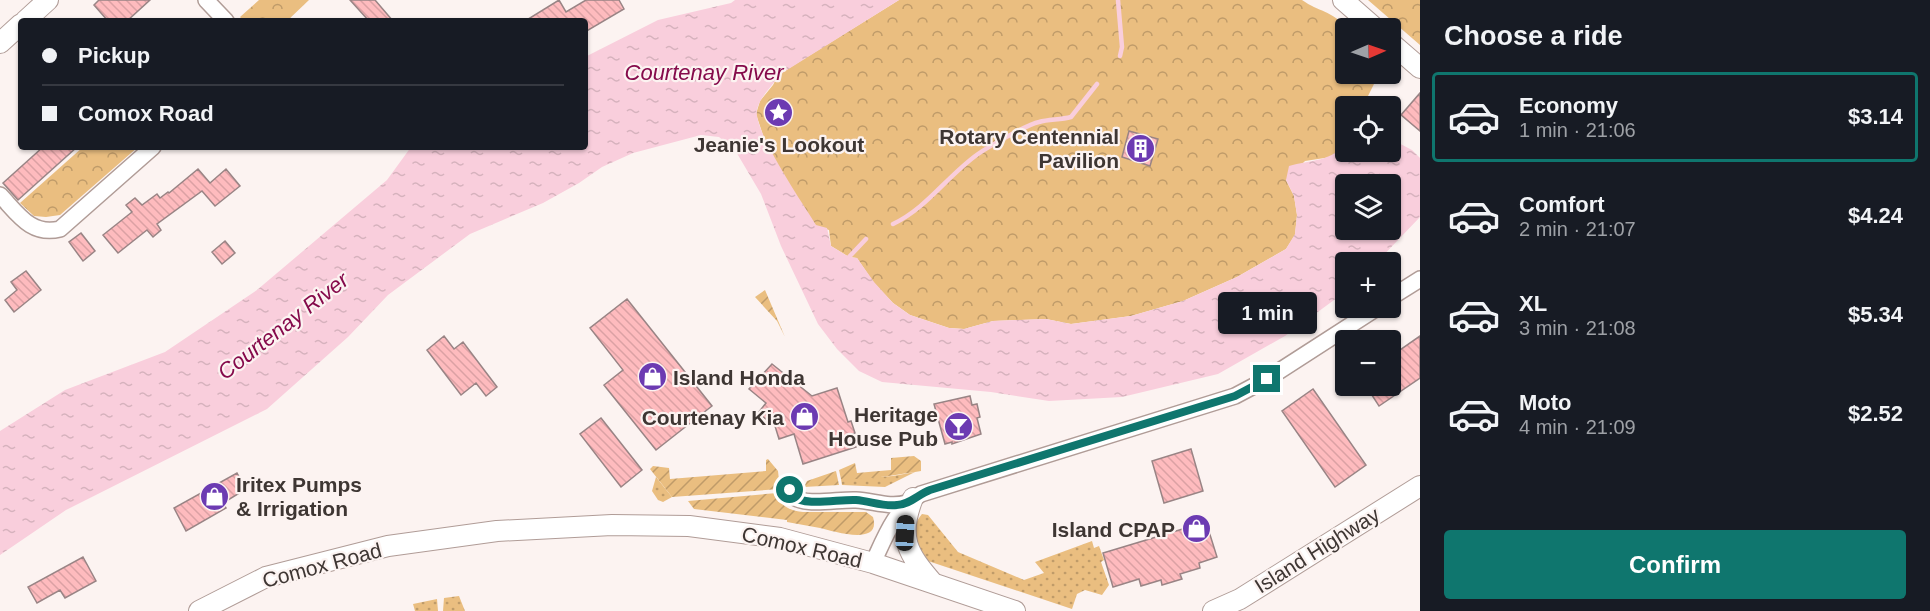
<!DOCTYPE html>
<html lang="en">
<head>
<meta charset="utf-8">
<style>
  :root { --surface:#171b24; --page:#242831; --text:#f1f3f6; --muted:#9ea1a6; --line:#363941; --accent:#0f766e }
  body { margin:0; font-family:Helvetica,sans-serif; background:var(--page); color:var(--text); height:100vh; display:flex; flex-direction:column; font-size:22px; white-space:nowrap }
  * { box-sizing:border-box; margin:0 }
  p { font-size:20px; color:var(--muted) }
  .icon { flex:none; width:33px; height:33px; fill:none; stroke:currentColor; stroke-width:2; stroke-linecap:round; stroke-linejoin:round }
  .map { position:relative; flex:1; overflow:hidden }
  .details { display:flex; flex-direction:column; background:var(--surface); width:510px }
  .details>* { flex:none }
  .top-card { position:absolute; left:18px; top:18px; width:570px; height:132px; border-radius:6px; box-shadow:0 2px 4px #0004; display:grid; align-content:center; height:132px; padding:0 24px; background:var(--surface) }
  .needle { width:39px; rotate:88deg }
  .controls { position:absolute; left:1335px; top:18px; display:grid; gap:12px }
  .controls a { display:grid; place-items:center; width:66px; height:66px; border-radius:6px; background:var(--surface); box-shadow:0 2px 4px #0004; font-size:30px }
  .end { position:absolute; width:27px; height:27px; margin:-14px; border:8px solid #0f766e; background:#fff; box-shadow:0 0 0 3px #fff }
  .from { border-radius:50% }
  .bubble { position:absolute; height:42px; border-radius:6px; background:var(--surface); box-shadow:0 2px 4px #0004; font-size:20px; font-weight:800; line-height:42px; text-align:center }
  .car { position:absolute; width:18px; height:36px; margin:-18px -9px; border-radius:8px; box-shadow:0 0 4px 2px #0007; background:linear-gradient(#222 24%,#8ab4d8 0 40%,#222 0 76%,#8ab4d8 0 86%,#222 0) }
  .top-card b { display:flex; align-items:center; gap:21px; height:57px; font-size:22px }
  .top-card b+b { border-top:2px solid var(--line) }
  .top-card i { width:15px; height:15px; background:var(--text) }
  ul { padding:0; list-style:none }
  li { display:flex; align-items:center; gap:18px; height:90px; margin:0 12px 9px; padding:0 12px; border:3px solid transparent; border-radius:6px }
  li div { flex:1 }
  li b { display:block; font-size:22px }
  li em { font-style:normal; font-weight:800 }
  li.current { border-color:var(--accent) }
  li>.icon { width:54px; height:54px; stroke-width:1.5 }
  h2 { padding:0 24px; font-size:27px; line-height:72px }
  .primary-button { display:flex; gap:12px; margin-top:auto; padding:12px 24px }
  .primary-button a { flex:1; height:69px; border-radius:6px; background:var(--accent); color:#fff; font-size:24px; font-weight:800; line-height:69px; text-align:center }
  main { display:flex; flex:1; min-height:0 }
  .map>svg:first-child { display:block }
</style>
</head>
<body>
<main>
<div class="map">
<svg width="1420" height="611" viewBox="0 0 1420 611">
  <defs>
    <pattern id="grass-dots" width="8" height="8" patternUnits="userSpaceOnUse" patternTransform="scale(1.5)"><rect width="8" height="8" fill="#eabe80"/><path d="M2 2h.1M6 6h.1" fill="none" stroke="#bf9b69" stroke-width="1.8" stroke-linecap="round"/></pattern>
    <pattern id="park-crowns" width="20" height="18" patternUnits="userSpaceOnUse" patternTransform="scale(1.5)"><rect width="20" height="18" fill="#eabe80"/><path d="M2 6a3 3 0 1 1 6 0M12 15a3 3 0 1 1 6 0" fill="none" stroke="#bf9b69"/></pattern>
    <pattern id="garden-furrows" width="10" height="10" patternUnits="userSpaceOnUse" patternTransform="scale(1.5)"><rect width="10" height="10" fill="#eabe80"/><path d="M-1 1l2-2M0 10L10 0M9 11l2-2" fill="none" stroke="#bf9b69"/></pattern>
    <pattern id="water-ripples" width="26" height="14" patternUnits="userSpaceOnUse" patternTransform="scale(1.5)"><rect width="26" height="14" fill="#f9cedc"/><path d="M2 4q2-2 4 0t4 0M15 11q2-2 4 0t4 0" fill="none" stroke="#d6b2bd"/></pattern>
    <pattern id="building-back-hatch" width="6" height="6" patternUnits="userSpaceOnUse" patternTransform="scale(1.5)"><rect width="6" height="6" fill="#febbbe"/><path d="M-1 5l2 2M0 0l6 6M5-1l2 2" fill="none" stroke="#dba1a4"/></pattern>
  </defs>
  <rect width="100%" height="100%" fill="#fcf3f1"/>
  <path fill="url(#grass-dots)" d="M915 472 885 487 842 485 841 479 893 476Z
    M656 477 672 497 663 502 658 500 652 491Z
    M922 514 928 515 958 552 1024 580 1044 573 1035 562 1092 541 1094 548 1099 546 1104 560 1101 562 1109 585 1102 595 1085 590 1077 594 1072 609 925 560C915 543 908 531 922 514Z
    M459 596 465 611H443L444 598Z
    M437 599 438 611H415L413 604Z"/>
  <path fill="url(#park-crowns)" d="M259 0H309L287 21H244L240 17Z
    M899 0H1302C1319 12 1331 10 1347 28L1346 74H1379L1363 106H1346L1345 141 1342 149 1331 157 1305 161 1286 180 1294 196 1297 215 1295 235 1286 249 1237 277 1183 301 1131 316 1071 324 1046 319 993 321 964 329 949 328 910 315 893 303 874 283 857 258 849 257 831 246 829 230 816 226 794 193 766 144 756 114 760 101 773 85 778 75Z
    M1368 0H1420V45Z
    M83 147H138L60 215 46 217 34 216 20 203Z"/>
  <path fill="url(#garden-furrows)" d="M765 290 785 337 777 321 755 297Z
    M914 456 921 461V471C895 475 868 480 841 479L839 470 855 463 857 473 891 470V458Z
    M768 459 778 471 780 489 672 497 650 469 653 466 669 468 670 479 766 471V460Z
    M836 471 839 485 804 487 807 481Z
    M777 493C779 506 791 511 803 512H866L873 517C882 547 833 531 820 528 809 526 798 524 787 522V520L694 509 688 501Z"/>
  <path fill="url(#water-ripples)" fill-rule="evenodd" d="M735 0H899L779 75C772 87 760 96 757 110 753 131 804 205 816 225L827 228 831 246 849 257 857 258 874 282 893 303 910 315 949 328 964 329 993 321 1015 320 1046 319 1071 324 1131 316 1183 301 1237 277 1286 249 1295 234 1297 215 1294 196 1286 180 1289 166C1309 160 1335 162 1345 141L1346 152H1390L1391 139 1412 150 1420 158V217L1377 262H1346L1345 292 1285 336 1218 374 1122 397 1049 401 991 392 882 382 859 371 837 349 818 324 781 246 761 194 735 150 719 137 701 135 633 153 602 167 579 183 543 203 470 234 388 295 348 337 267 409 66 510 0 555V431L65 390 165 352 257 290 387 180 411 147H585V57L658 20 731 3ZM1346 184H1390V230H1346Z"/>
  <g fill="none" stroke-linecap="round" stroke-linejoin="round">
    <path stroke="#f9cedc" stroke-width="4.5" d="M1118 0 1122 47 1120 56
      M893 224C927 208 947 176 978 154 988 147 1028 124 1039 122 1049 119 1060 120 1071 117L1097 84
      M849 257 866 239"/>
  </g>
  <path fill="url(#building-back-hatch)" stroke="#998485" stroke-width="1.5" d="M99 0H150L127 21H108L94 5Z
    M350 0H375L393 21H369Z
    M559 0 566 12 586 0H619L624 9 585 32V21H525Z
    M1420 93V131L1401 115Z
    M1129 131 1158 139 1150 166 1122 157Z
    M43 147H77L18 200 3 183Z
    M198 169 210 183 226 169 240 186 215 206 202 191 157 224 161 230 153 237 147 230 118 253 103 235 132 212 126 205 135 198 142 205 157 194 160 198 168 192 169 193Z
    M81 233 95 251 83 261 69 242Z
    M225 241 235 253 222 264 212 252Z
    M26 271 41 290 14 312 5 300 17 290 11 282Z
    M627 299 712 406 656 450 604 385 623 370 590 328Z
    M444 336 454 349 463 342 497 387 486 396 476 383 461 395 427 350Z
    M1420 336V378L1379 406 1366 386H1390V357Z
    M772 364 812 396 837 388 848 422 851 421 855 433 852 434 856 447 803 464 794 434 779 439 775 426 758 413 766 403 749 389Z
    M1313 389 1366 465 1335 487 1282 411Z
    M970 396 972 405 977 404 980 417 977 418 981 434 952 444V442L945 444 934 404Z
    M601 418 642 470 621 487 580 434Z
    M1191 449 1203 491 1164 503 1152 461Z
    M237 473 246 489 223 503 226 508 186 531 174 508Z
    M1206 522 1217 557 1199 563 1200 568 1180 574 1182 579 1162 585 1161 580 1141 586 1139 579 1113 587 1103 553Z
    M83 557 96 581 65 598 60 590 37 603 28 587Z"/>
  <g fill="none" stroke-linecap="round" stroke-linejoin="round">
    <defs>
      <path id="minor" d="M206 0 226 21
        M0 195C18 214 31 236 60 229L153 147
        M1390 298 1420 279
        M790 491 792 496C806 507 838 499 856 500 874 501 889 508 907 503
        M873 563C885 537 895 509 921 494L1235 396 1267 379 1377 308"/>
      <path id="major" d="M1343 0 1375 28
        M25 21 48 0
        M1390 42 1420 68
        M0 43 21 24
        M913 498C897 538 908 554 933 583
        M199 611 266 577 388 546 497 531 612 525 689 526 780 538 873 563 1015 611
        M1213 611 1240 599 1420 486"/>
    </defs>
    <use href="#minor" stroke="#b09c97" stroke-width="18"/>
    <use href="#major" stroke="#b09c97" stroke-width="22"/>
    <use href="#minor" stroke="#fff" stroke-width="15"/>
    <use href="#major" stroke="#fff" stroke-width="20"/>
  </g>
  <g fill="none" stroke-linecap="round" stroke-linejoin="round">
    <path stroke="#0f766e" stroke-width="8" d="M790 490 792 496C806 507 838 499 856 500 870 501 883 507 897 505 909 505 919 494 930 490L1235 396 1267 379"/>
  </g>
  <defs>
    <symbol id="sight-disc" viewBox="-11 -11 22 22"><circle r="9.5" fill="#6c3bb2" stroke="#fcf3f1"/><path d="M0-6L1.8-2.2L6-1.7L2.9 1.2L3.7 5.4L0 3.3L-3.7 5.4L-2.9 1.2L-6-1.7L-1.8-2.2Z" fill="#fff"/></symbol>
    <symbol id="building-disc" viewBox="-11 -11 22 22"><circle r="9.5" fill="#6c3bb2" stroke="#fcf3f1"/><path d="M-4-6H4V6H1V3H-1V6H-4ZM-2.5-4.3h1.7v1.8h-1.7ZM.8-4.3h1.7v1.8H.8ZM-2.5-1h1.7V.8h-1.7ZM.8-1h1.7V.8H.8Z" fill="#fff"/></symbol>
    <symbol id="shop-disc" viewBox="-11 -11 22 22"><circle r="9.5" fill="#6c3bb2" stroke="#fcf3f1"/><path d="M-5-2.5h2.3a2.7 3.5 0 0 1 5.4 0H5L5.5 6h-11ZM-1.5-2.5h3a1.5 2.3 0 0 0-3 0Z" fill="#fff"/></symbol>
    <symbol id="bar-disc" viewBox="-11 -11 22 22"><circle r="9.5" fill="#6c3bb2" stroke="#fcf3f1"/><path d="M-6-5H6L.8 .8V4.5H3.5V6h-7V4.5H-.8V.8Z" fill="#fff"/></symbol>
  </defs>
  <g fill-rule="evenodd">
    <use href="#sight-disc" x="762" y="96" width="33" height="33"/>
    <use href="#building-disc" x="1124" y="132" width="33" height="33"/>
    <use href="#shop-disc" x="636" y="360" width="33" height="33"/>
    <use href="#shop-disc" x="788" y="400" width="33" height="33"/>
    <use href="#bar-disc" x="942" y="410" width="33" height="33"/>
    <use href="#shop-disc" x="198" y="480" width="33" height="33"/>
    <use href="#shop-disc" x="1180" y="512" width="33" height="33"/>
  </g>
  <g text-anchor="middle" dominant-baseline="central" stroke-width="4.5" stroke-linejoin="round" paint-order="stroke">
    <g font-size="21" font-weight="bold" fill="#3e3633" stroke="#fcf3f1" text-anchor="end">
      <text x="1119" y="136">Rotary Centennial<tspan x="1119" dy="24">Pavilion</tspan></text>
      <text x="779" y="144" text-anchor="middle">Jeanie's Lookout</text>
      <text x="673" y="377" text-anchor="start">Island Honda</text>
      <text x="938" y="414">Heritage<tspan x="938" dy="24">House Pub</tspan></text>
      <text x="784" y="417">Courtenay Kia</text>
      <text x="236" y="484" text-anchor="start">Iritex Pumps<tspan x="236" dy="24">&amp; Irrigation</tspan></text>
      <text x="1175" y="529">Island CPAP</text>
    </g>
    <g font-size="21" fill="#3e3633" stroke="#fcf3f1">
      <text transform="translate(802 547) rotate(13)">Comox Road</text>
      <text transform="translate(1317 550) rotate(-32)">Island Highway</text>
      <text transform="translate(322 565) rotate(-15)">Comox Road</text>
    </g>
    <g font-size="22" font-style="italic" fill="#850a4b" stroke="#fcf3f1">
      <text x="704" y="72">Courtenay River</text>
      <text transform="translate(283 326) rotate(-38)">Courtenay River</text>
    </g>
  </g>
</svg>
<div class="controls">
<a><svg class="needle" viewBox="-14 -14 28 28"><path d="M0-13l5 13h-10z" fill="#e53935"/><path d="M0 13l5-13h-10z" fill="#9ea1a6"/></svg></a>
<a><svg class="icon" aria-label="locate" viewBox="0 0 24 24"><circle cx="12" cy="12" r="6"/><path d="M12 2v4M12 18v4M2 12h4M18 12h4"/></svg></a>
<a><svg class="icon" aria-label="layers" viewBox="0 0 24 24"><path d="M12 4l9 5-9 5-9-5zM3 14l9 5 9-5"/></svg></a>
<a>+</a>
<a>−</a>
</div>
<i class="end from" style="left:790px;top:490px"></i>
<i class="end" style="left:1267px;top:379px"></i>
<div class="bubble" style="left:1218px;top:292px;width:99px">1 min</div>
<i class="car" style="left:905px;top:533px;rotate:3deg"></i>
<div class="top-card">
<b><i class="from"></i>Pickup</b>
<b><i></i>Comox Road</b>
</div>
</div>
<section class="details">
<h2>Choose a ride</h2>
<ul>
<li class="current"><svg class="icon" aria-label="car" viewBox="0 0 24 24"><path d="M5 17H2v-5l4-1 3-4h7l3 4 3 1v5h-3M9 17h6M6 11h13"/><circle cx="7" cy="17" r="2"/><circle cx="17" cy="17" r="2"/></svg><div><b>Economy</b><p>1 min · 21:06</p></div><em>$3.14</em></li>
<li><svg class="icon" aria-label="car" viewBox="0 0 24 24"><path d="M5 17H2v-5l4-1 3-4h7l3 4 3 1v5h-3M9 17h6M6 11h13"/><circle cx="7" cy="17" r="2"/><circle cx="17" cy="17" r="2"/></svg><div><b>Comfort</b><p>2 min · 21:07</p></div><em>$4.24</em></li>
<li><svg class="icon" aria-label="car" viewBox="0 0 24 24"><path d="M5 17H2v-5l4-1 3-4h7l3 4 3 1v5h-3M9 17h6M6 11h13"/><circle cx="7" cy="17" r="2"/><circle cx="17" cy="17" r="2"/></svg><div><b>XL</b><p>3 min · 21:08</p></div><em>$5.34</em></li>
<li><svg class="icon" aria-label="car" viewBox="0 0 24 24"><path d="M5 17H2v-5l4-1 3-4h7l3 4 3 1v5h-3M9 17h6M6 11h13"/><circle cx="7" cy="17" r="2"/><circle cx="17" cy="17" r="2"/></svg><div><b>Moto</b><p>4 min · 21:09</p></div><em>$2.52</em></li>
</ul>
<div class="primary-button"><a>Confirm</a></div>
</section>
</main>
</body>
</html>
